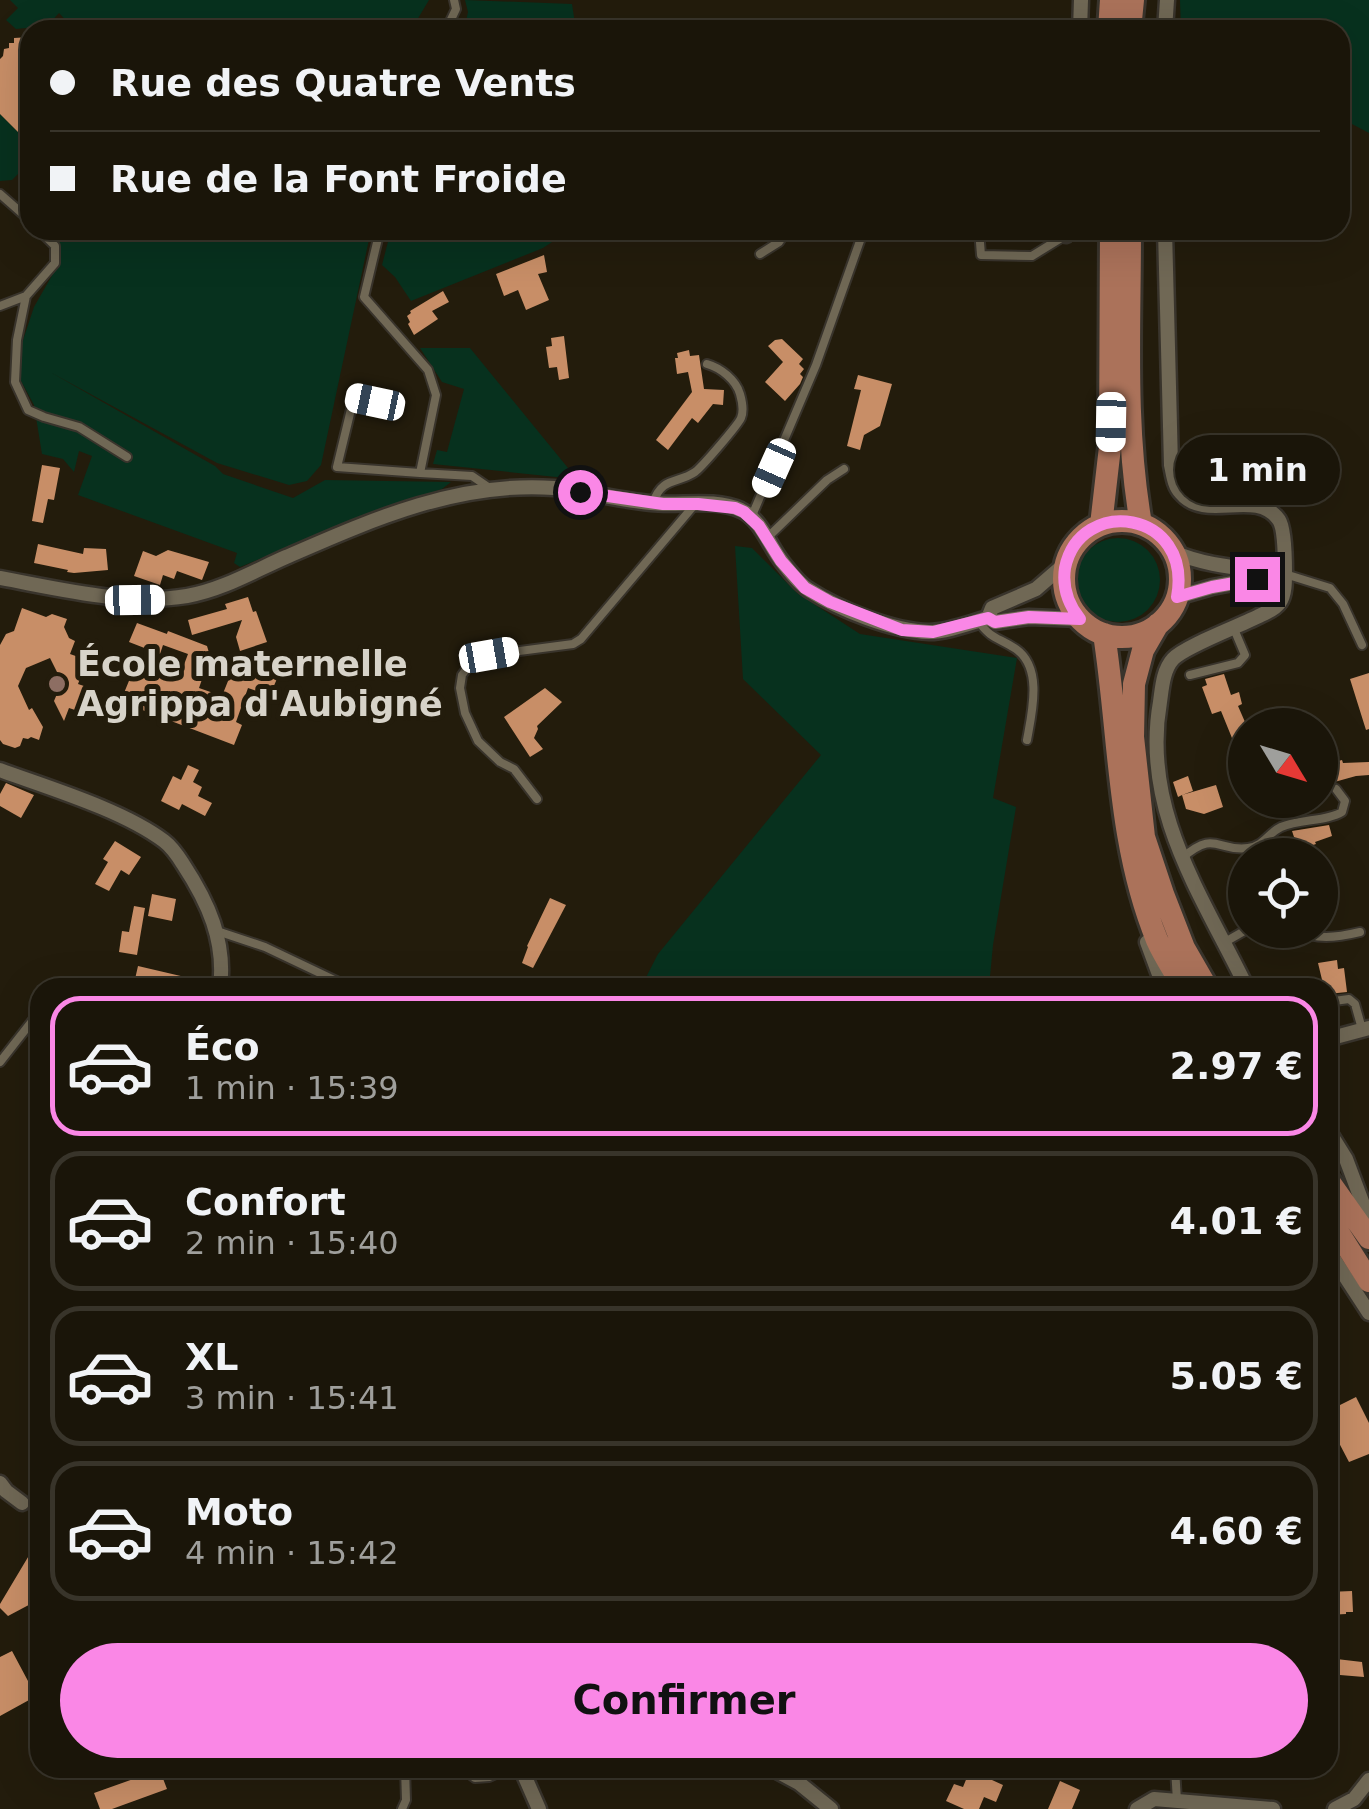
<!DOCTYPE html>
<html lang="fr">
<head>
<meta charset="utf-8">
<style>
  :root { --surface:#1a1509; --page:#272217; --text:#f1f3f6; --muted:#9f9f9c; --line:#38342a; --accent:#fa87e6 }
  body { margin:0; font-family:"DejaVu Sans",sans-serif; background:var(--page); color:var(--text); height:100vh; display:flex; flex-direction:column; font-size:38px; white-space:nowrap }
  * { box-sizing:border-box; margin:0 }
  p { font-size:32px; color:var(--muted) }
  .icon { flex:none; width:55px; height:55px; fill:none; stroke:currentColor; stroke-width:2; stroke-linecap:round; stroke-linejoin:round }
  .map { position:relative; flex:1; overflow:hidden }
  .sheet { position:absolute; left:30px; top:978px; width:1308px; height:800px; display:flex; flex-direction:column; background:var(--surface); border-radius:30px; box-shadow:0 10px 40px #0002,0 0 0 2px var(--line) }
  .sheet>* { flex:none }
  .hud { position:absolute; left:20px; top:20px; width:1330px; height:220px; border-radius:30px; box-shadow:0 10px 40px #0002,0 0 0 2px var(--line); display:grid; align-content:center; height:220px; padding:0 30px; background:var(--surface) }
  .needle { width:65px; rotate:128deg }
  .buttons { position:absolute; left:1228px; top:708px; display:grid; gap:20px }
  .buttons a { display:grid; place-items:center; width:110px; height:110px; border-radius:50%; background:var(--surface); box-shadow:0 10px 40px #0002,0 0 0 2px var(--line); font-size:50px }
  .end { position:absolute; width:45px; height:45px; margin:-22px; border:12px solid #fa87e6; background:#111; box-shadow:0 0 0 5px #111 }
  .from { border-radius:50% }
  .bubble { position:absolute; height:70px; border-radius:35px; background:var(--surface); box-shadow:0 10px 40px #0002,0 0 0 2px var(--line); font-size:32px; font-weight:700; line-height:70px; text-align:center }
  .car { position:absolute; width:30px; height:60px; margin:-30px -15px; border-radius:12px; box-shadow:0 0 8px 2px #0007; background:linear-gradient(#fff 24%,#345 0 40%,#fff 0 76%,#345 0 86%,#fff 0) }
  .hud b { display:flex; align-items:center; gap:35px; height:95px; font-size:38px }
  .hud b+b { border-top:2px solid var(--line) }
  .hud i { width:25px; height:25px; background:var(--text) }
  ul { padding:18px 0 0; list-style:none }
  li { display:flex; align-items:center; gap:30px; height:140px; margin:0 20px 15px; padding:0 10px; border:5px solid var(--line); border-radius:30px }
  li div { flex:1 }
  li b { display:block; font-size:38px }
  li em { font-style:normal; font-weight:700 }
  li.on { border-color:var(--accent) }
  li>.icon { width:90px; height:90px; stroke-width:1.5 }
  .primary-button { display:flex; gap:20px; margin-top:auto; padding:20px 30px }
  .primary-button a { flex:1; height:115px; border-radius:60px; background:var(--accent); color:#111; font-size:40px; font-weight:700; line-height:115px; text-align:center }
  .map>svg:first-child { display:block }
</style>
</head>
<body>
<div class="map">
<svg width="1369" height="1809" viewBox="0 0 1369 1809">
  <rect width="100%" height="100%" fill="#231c0c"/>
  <path fill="#07311e" d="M10 0H429L411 30H75L59 13 47 26 16 29 6 20 18 8Z
    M465 0 572 4 576 30H464L468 12Z
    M1180 0H1369V133L1352 124 1340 131V30H1181Z
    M0 114 19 133V137H30V162L12 180 0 181Z
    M48 230H371L321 465 307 481 289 485 217 463 50 372 215 466 223 474 293 498 325 480 451 482 442 489 371 514 240 567 234 563 237 553 78 495 92 456 79 451 74 472 63 459 42 454 34 405 20 379 21 346 34 307 58 265V242Z
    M391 230H576V238L555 234V240L543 248 411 301 395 277 382 265Z
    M420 348H470L568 468 566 478 433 464 437 450 447 452 464 389 442 382Z
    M1076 580a42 42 0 1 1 84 0a42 42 0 1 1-84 0Z
    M735 546 752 548 797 593 860 634 1017 658 993 798 1016 807 993 945 989 987H641L658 954 821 755 743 679Z"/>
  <path fill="#c88e67" d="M30 37V144L0 114V59L3 56 4 49 9 48V43H14V38Z
    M544 255 547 272 538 274 549 300 526 310 518 290 504 296 496 274Z
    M443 291 449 302 432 311 438 319 414 335 408 324 410 322 407 316 411 313 410 311Z
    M564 336 569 378 559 380 557 367 549 368 546 347 552 346 551 338Z
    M782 339 803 359 799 364 804 369 800 374 803 377 800 384 785 401 765 382 783 362 768 346 775 340Z
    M689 350 690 356 699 355 704 389 724 390 723 405 713 404 698 423 692 418 668 450 656 440 692 392 688 372 677 374 675 358H678L677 353Z
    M858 375 892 384 880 426 864 435 860 450 847 446 861 390 854 389Z
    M42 465 60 468 54 500 48 499 43 523 32 521Z
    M38 544 83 554 84 548 106 549 108 570 74 573 67 572 68 570 34 563Z
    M168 550 209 562 202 580 177 571 174 579 163 575 160 585 134 576 143 551 156 556Z
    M248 597 253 612 256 611 267 642 240 651 236 637 242 620 192 635 188 620 227 609 225 604Z
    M22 608 46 617 52 614 67 619 64 627 69 638 75 641 70 654 87 660 78 684 87 687 90 694 85 708 78 711 69 708 64 721 54 701 62 682 50 658 26 668 18 686 29 710 32 708 43 727 39 740 31 737 28 739 23 738 20 746 15 748 3 744 0 740V645L6 634 14 631Z
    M137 623 167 634 164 641 168 631 207 646 210 656 199 688 222 696 232 671 224 668 229 655 279 674 273 688 263 684 260 692 248 688 236 722 242 725 234 745 137 708 141 699 124 693 133 671 157 680 160 671 179 678 188 654 163 645 160 654 129 642Z
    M1369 673V729L1366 730 1350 679Z
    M1224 674 1231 695 1239 692 1242 704 1238 706 1245 722V770L1221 711 1212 714 1202 687 1207 685 1205 679Z
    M545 688 562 702 537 726 538 729 534 738 543 749 530 757 504 717Z
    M1342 760 1343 763 1369 762V775L1356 776 1320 786V766Z
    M188 765 199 770 193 782 202 787 198 796 212 803 205 816 182 804 179 810 161 801 173 776 181 780Z
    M1188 776 1193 791 1182 795 1216 785 1223 807 1204 814 1186 809 1182 795 1178 797 1173 782Z
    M6 783 34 795 21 818 0 806V794Z
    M1329 825 1332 836 1315 842 1316 844 1313 845 1316 855H1300L1292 831Z
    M115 841 141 857 129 875 121 870 109 891 95 884 108 862 103 859Z
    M152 894 176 899 172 921 148 916Z
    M550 898 566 905 533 968 522 963 528 947 527 946Z
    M134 906 145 908 137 955 119 952 122 931 129 932Z
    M1337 960 1338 969 1344 968 1347 992 1328 994V988H1324L1318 963Z
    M138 966 185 977 181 988H133Z
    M1356 1397 1369 1423V1454L1349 1462 1338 1441 1332 1444 1328 1436V1411Z
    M40 1537V1599L8 1616 0 1608V1604Z
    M1352 1591 1353 1612H1346V1614L1328 1615V1592Z
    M12 1651 28 1681 40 1675V1694L0 1716V1657Z
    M1328 1658 1362 1662 1364 1677 1328 1674Z
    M135 1768H159L167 1789 112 1809H100L94 1793 139 1777Z
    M970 1770 1003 1785 996 1802 984 1797 979 1809H964L946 1801 954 1784 963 1787Z
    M1060 1781 1080 1790 1072 1809H1048Z"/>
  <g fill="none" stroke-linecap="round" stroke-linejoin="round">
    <defs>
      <path id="service" d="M446 30 456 9 454 0
        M0 194 25 216 30 210
        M39 230 55 246V263L26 296 17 340 15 382 28 410 44 417 79 427 127 457
        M380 230 364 297 428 370 436 395 420 473 472 476 491 489
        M979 230 981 255 1032 256 1066 235
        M760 254 779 242 787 230
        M0 306 26 296
        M397 406 354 397 337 467 420 473
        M653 503C662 476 678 484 695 472 702 467 738 425 741 418 744 411 742 401 740 394 736 380 721 368 707 364
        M751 518 816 365 861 238V230
        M767 538 827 480 844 469
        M1285 574 1330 588 1343 604 1362 645
        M978 621C992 640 998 637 1016 649 1043 668 1032 712 1027 740
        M1190 675 1238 663 1245 655 1234 629
        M537 799 514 769 500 762 478 741 465 713 460 688 462 675 473 660 489 655 573 644 581 639 696 503
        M1261 845 1291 846
        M1182 858C1216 829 1216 852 1248 848 1264 846 1268 833 1281 827 1299 819 1328 821 1342 812L1345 801 1336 789
        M1293 930C1317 940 1335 938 1360 932
        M217 931 265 947 347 986 358 988
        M1225 942 1246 930
        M1334 1001 1349 999 1355 1004 1362 1029
        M0 1062 40 1011
        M462 1768 475 1778 489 1777 509 1768
        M1175 1768 1177 1801
        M402 1809 406 1800 405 1768"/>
      <path id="minor" d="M1080 30 1081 0
        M1165 30 1167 0
        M1165 230 1171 465C1173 474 1174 486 1181 493 1206 523 1256 487 1279 520 1285 529 1285 561 1285 573 1285 582 1285 595 1280 602 1276 608 1268 612 1261 615 1242 625 1185 646 1173 659 1163 670 1162 688 1160 702 1141 810 1202 895 1247 988
        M1066 235 1069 230
        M1174 552C1207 567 1248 568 1285 574
        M0 578C60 589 127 606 187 596 222 590 254 571 286 557 371 520 458 481 554 488 586 491 619 500 651 503 680 506 714 498 741 510 762 520 769 546 783 563 790 572 799 584 809 590 840 610 893 631 929 632 948 632 970 623 988 618L995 622 1029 617 1080 619
        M1177 597 1212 587 1270 576
        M988 618 992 608 1036 589 1066 563
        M0 770C49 788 123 810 164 841 172 847 178 856 183 864 208 902 226 941 220 988
        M1147 942 1164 988
        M1328 1039 1369 1028
        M1328 1130 1346 1159 1369 1220
        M1328 1250 1369 1313
        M0 1483 6 1491 22 1503
        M521 1768 539 1809
        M771 1768 799 1783 831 1809
        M1137 1809 1154 1799 1273 1809
        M1335 1809 1354 1799 1369 1780"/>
      <path id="primary" d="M1109 30 1111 0
        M1130 30 1133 0
        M1130 230C1130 328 1124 427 1141 524
        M1064 579a58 58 0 1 1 116 0a58 58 0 1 1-116 0Z
        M1101 525 1110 447 1111 230
        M1158 624 1143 650 1134 684 1133 737 1144 837 1163 894 1184 948 1207 988
        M1104 634C1120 736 1117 842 1157 940 1164 956 1175 972 1184 988
        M1328 1180 1369 1238
        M1328 1216 1369 1281"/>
    </defs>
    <use href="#service" stroke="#39342c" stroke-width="12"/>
    <use href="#minor" stroke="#39342c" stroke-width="19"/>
    <use href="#primary" stroke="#39342c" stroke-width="28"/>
    <use href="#service" stroke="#706855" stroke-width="8"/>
    <use href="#minor" stroke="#706855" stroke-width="14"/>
    <use href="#primary" stroke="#ab725a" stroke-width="22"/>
  </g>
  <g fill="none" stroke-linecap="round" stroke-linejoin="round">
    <path stroke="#fa87e6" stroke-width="12" d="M580 492 663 504H698L735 508 744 512 759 526 781 561 805 588 830 602 902 630 933 632 988 618 995 622 1029 617 1080 619C1068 604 1062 588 1065 568 1080 495 1193 510 1177 597L1212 587 1257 579"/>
  </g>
  <circle fill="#8d6e63" stroke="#231c0c" stroke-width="4" cx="57" cy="684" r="10"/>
  <g text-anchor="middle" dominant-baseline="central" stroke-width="10" stroke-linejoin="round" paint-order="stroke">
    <g font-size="35" font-weight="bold" fill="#d7d3c9" stroke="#231c0c" text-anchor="start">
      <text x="77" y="664">École maternelle<tspan x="77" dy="40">Agrippa d'Aubigné</tspan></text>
    </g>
  </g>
</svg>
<div class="buttons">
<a><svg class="needle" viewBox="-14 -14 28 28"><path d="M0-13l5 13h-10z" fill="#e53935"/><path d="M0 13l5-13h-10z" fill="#9f9f9c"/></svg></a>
<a><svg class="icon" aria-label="locate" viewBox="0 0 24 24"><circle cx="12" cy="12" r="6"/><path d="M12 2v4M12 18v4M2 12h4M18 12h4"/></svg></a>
</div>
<i class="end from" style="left:580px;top:492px"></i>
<i class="end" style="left:1257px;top:579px"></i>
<div class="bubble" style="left:1175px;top:435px;width:165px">1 min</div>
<i class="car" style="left:375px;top:402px;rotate:282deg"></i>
<i class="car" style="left:1111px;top:422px;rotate:181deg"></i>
<i class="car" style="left:774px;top:468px;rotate:204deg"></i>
<i class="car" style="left:135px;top:600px;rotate:89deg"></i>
<i class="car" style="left:489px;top:655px;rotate:80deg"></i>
<div class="hud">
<b><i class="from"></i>Rue des Quatre Vents</b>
<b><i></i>Rue de la Font Froide</b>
</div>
<section class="sheet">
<ul>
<li class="on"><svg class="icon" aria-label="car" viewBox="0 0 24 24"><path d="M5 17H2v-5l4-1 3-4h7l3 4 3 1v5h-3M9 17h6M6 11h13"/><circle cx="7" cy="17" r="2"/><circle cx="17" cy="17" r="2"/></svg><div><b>Éco</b><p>1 min · 15:39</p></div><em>2.97 €</em></li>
<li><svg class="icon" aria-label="car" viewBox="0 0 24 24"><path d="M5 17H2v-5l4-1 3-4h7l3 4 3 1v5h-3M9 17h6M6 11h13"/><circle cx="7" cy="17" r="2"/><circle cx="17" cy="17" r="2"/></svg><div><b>Confort</b><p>2 min · 15:40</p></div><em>4.01 €</em></li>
<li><svg class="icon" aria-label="car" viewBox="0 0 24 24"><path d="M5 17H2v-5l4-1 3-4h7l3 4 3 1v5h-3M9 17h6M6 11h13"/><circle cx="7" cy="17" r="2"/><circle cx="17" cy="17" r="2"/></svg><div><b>XL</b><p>3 min · 15:41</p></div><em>5.05 €</em></li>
<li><svg class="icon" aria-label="car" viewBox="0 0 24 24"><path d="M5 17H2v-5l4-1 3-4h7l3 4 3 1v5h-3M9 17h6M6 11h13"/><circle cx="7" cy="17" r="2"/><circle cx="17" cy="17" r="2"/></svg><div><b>Moto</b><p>4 min · 15:42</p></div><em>4.60 €</em></li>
</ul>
<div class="primary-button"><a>Confirmer</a></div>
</section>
</div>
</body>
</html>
